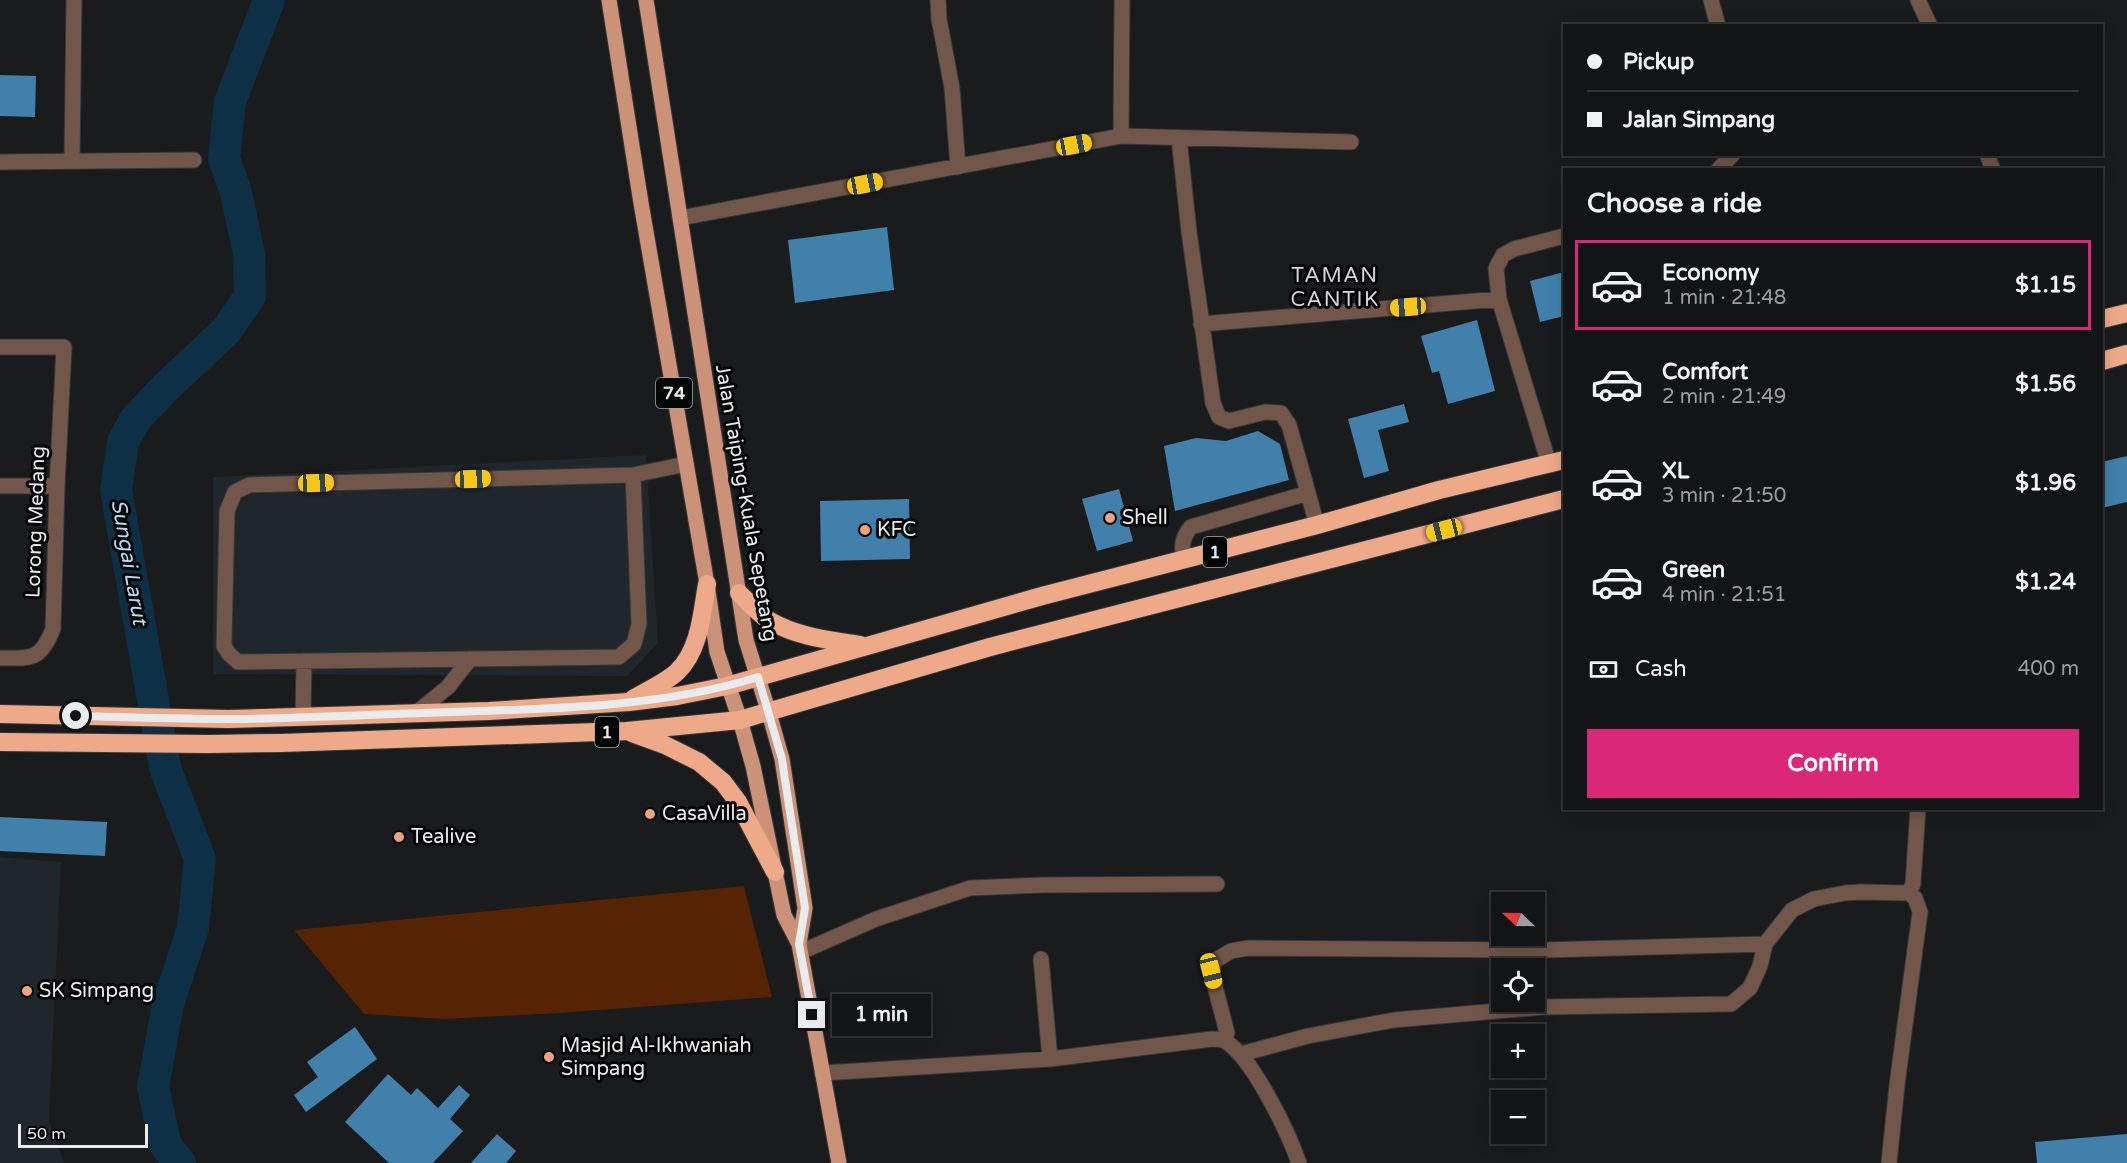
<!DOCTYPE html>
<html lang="en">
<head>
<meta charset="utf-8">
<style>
  :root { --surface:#131416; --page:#1c1d1f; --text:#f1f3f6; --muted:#9d9ea1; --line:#323335; --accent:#db2777 }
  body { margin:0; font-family:"Varela Round",sans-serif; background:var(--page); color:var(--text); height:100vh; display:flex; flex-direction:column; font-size:22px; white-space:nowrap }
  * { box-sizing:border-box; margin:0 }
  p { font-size:20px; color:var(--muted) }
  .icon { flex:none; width:33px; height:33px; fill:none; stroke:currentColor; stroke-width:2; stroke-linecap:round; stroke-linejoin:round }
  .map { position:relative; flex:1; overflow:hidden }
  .drawer { position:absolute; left:1563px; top:168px; width:540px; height:642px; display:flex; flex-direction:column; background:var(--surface); border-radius:0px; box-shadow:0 3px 15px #0003,0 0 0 2px var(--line) }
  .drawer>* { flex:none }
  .banner { position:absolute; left:1563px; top:24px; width:540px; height:132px; border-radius:0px; box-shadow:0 3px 15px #0003,0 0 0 2px var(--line); display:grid; align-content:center; height:132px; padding:0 24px; background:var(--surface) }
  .needle { width:39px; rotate:292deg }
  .fabs { position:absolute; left:1491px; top:892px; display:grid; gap:12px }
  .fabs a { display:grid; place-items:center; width:54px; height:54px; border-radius:0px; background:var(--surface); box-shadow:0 3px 15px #0003,0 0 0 2px var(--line); font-size:30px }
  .scale { position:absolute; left:18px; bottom:15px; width:130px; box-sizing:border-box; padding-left:6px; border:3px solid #e9ebec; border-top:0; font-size:16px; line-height:21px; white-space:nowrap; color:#e9ebec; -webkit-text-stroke:4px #050606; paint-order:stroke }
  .end { position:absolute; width:27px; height:27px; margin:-14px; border:8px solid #e9ebec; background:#111; box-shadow:0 0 0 3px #111 }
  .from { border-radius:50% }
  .bubble { position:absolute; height:42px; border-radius:0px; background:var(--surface); box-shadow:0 3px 15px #0003,0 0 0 2px var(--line); font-size:20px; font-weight:800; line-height:42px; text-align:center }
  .car { position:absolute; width:18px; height:36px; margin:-18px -9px; border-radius:8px; box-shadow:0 0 4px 2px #0007; background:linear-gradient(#f5c518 24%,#345 0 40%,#f5c518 0 76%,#345 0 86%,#f5c518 0) }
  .banner b { display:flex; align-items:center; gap:21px; height:57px; font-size:22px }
  .banner b+b { border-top:2px solid var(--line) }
  .banner i { width:15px; height:15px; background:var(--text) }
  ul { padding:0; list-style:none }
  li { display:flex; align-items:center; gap:18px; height:90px; margin:0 12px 9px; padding:0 12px; border:3px solid transparent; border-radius:0px }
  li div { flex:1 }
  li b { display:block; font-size:22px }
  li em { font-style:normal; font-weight:800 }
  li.active { border-color:var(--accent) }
  li>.icon { width:54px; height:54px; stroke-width:1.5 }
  h2 { padding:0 24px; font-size:27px; line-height:72px }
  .pay { display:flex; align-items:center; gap:15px; height:66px; padding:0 24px; font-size:22px }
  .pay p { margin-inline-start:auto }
  .action { display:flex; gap:12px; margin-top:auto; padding:12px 24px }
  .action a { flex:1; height:69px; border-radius:0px; background:var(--accent); color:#fff; font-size:24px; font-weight:800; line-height:69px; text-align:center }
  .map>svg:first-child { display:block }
</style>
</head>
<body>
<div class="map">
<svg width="2127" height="1163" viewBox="0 0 2127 1163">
  <rect width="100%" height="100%" fill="#191b1d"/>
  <path fill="#1f262c" d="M646 455 658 643 627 676 213 674V477Z
    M0 857 61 862 49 1121 64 1163H0Z"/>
  <path fill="#562304" d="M744 886 772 997 560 1013 444 1019 364 1014 294 930Z"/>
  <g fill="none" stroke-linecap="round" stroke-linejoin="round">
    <path stroke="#0e3046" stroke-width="32" d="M180 1163 166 1146 153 1087 168 1004 193 928 200 859 165 768 116 490 123 442 135 420 164 389 226 331 250 296 249 254 236 193 224 158 230 102 269 0"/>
  </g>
  <path fill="#4280ac" d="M0 75 36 76 35 117 0 116Z
    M887 227 894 290 795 303 788 240Z
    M1564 272V316L1540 322 1530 281Z
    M1477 320 1495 391 1448 404 1439 371 1432 373 1421 336Z
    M1404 404 1409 422 1378 430 1389 471 1364 478 1348 419Z
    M1258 431 1280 444 1289 480 1175 511 1164 446 1196 438 1226 441Z
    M2127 456V502L2102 508V462Z
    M1119 489 1133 541 1097 551 1082 499Z
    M909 499 910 559 821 561 820 501Z
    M0 817 107 822 105 856 0 851Z
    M355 1027 377 1059 306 1112 294 1095 318 1077 307 1062Z
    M388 1074 411 1095 417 1088 438 1108 459 1085 470 1095 450 1119 463 1131 433 1163H389L345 1122Z
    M497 1134 516 1151 506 1163H471Z
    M2127 1134V1163H2037L2035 1142Z"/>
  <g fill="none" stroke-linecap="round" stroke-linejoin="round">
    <defs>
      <path id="minor" d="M938 0 939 19 952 88 958 167
        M1711 0 1718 26
        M1918 0 1930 26
        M1121 136 1122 0
        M1179 138 1189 232 1213 403 1219 417 1229 421 1265 412 1281 413 1289 425 1317 525
        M1987 154 1993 170
        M72 161 74 0
        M0 162 194 160
        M1718 170 1733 154
        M680 218 1121 136 1351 142
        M1201 324 1499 299
        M0 347H64L57 486 53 629C40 661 32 658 0 658
        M1549 464 1499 299 1496 268 1503 255 1514 249 1564 236
        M633 475 639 624 634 644 619 657 238 662 229 654 224 646 227 511 235 492 249 485 633 475 686 464
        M0 486H57
        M1184 560C1181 546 1182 538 1191 527L1308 493
        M416 713 448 687 470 659
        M303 716 304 661
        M1909 893 1913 884 1918 808
        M801 952 876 919 970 888 1043 885 1217 884
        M1041 959 1050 1059
        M1224 1040 1227 1033 1211 971 1216 960 1231 951 1248 948 1544 950 1765 944
        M1241 1054 1308 1036 1394 1020 1543 1007 1731 1004 1750 988 1760 966 1765 944 1792 910 1814 899 1845 893 1860 892 1909 893 1915 898 1920 912 1897 1085 1889 1163
        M822 1073 1050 1059 1212 1039C1216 1039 1221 1039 1225 1041 1253 1058 1288 1132 1299 1163"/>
      <path id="major" d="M609 0 641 203 707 584 717 652 740 720 753 766 784 915 799 944 839 1163
        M646 0 746 640 769 713 782 759 805 908 799 944"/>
      <path id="highway" d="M2102 319 2127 313
        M2102 361 2127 354
        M739 593C748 602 759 614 770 621 798 637 829 640 860 645
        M633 699C646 691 665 683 677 672 700 650 702 613 707 584
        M0 714 228 719 489 711 629 702 677 696 727 686 1042 596 1317 525 1439 490 1564 460
        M632 733 665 745 699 762 723 782 738 802 775 872
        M0 742 208 744 281 743 627 731 740 720 990 647 1564 499"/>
    </defs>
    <use href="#minor" stroke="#36383a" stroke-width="17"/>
    <use href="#major" stroke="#36383a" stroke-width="17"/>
    <use href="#highway" stroke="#36383a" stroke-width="20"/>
    <use href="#minor" stroke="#725649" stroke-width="15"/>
    <use href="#major" stroke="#cb9277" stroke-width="15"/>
    <use href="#highway" stroke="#eea989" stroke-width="18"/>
  </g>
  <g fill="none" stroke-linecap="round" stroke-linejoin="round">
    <path stroke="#e9ebec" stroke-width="8" d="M76 716C126 717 176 719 225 719 301 719 377 714 452 712 551 709 663 707 758 677L782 759 785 780 805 908 799 944 812 1015"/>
  </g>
  <g fill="#f1a17b" stroke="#050606" stroke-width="2">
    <circle cx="1110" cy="518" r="6"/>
    <circle cx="865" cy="530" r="6"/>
    <circle cx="650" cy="814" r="6"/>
    <circle cx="399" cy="837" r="6"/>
    <circle cx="27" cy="991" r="6"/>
    <circle cx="549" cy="1057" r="6"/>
  </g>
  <g text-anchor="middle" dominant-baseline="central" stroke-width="6" stroke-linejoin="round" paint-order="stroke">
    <g fill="#050606" stroke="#a5a6a7" stroke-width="1.5">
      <rect x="656" y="378" width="36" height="30" rx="4.5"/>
      <rect x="1203" y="537" width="24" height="30" rx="4.5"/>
      <rect x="595" y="717" width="24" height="30" rx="4.5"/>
    </g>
    <g font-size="18" font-weight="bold" fill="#e9ebec">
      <text x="674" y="393">74</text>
      <text x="1215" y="552">1</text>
      <text x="607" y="732">1</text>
    </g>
    <g font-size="20" fill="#e9ebec" stroke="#050606">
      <text transform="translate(746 503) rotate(80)">Jalan Taiping-Kuala Sepetang</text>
      <text transform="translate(36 522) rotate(-88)">Lorong Medang</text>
    </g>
    <g font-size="20" fill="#e9ebec" stroke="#050606" text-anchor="start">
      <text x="1122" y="518">Shell</text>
      <text x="877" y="530">KFC</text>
      <text x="662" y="814">CasaVilla</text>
      <text x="411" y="837">Tealive</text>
      <text x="39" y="991">SK Simpang</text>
      <text x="561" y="1046">Masjid Al-Ikhwaniah<tspan x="561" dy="23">Simpang</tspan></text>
    </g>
    <g font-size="21" letter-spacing="1.5" fill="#d4d7d9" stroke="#050606">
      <text x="1335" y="275">TAMAN<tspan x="1335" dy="24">CANTIK</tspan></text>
    </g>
    <g font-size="21" font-style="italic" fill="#badbf4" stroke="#050606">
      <text transform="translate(129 562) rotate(80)">Sungai Larut</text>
    </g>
  </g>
</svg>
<div class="fabs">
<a><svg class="needle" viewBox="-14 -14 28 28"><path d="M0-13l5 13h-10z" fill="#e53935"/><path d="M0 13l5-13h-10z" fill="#9d9ea1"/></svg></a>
<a><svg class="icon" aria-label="locate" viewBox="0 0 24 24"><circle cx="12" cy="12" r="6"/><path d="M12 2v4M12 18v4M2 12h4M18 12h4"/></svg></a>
<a>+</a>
<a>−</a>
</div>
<div class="scale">50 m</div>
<i class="end from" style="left:76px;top:716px"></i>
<i class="end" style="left:812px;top:1015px"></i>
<div class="bubble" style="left:832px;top:994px;width:99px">1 min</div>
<i class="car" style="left:1074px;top:145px;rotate:79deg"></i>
<i class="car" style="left:865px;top:184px;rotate:79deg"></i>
<i class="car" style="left:1408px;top:307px;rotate:266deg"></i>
<i class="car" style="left:473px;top:479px;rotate:88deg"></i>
<i class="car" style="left:316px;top:483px;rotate:88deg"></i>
<i class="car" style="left:1444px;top:530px;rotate:256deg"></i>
<i class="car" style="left:1211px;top:971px;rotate:166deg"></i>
<div class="banner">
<b><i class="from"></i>Pickup</b>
<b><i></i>Jalan Simpang</b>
</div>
<section class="drawer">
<h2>Choose a ride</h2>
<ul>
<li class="active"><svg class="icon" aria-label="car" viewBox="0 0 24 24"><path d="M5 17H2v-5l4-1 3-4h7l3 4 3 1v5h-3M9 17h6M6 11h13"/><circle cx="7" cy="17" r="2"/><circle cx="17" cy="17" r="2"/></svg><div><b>Economy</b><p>1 min · 21:48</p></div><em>$1.15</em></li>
<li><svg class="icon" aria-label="car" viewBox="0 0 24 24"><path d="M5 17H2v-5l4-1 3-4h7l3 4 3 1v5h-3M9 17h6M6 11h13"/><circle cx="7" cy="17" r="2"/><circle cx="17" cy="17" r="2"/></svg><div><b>Comfort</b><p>2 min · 21:49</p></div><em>$1.56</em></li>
<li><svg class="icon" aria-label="car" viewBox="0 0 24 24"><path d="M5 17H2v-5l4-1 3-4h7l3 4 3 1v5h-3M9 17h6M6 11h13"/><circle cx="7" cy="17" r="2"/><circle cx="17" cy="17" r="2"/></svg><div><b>XL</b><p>3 min · 21:50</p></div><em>$1.96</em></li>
<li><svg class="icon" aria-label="car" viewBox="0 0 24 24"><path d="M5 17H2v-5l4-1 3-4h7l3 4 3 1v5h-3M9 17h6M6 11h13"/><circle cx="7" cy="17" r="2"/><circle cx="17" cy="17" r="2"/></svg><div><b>Green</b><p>4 min · 21:51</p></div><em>$1.24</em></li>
</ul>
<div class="pay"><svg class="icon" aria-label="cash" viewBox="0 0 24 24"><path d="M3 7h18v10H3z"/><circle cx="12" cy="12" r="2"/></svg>Cash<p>400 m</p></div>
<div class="action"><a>Confirm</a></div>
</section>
</div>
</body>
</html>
